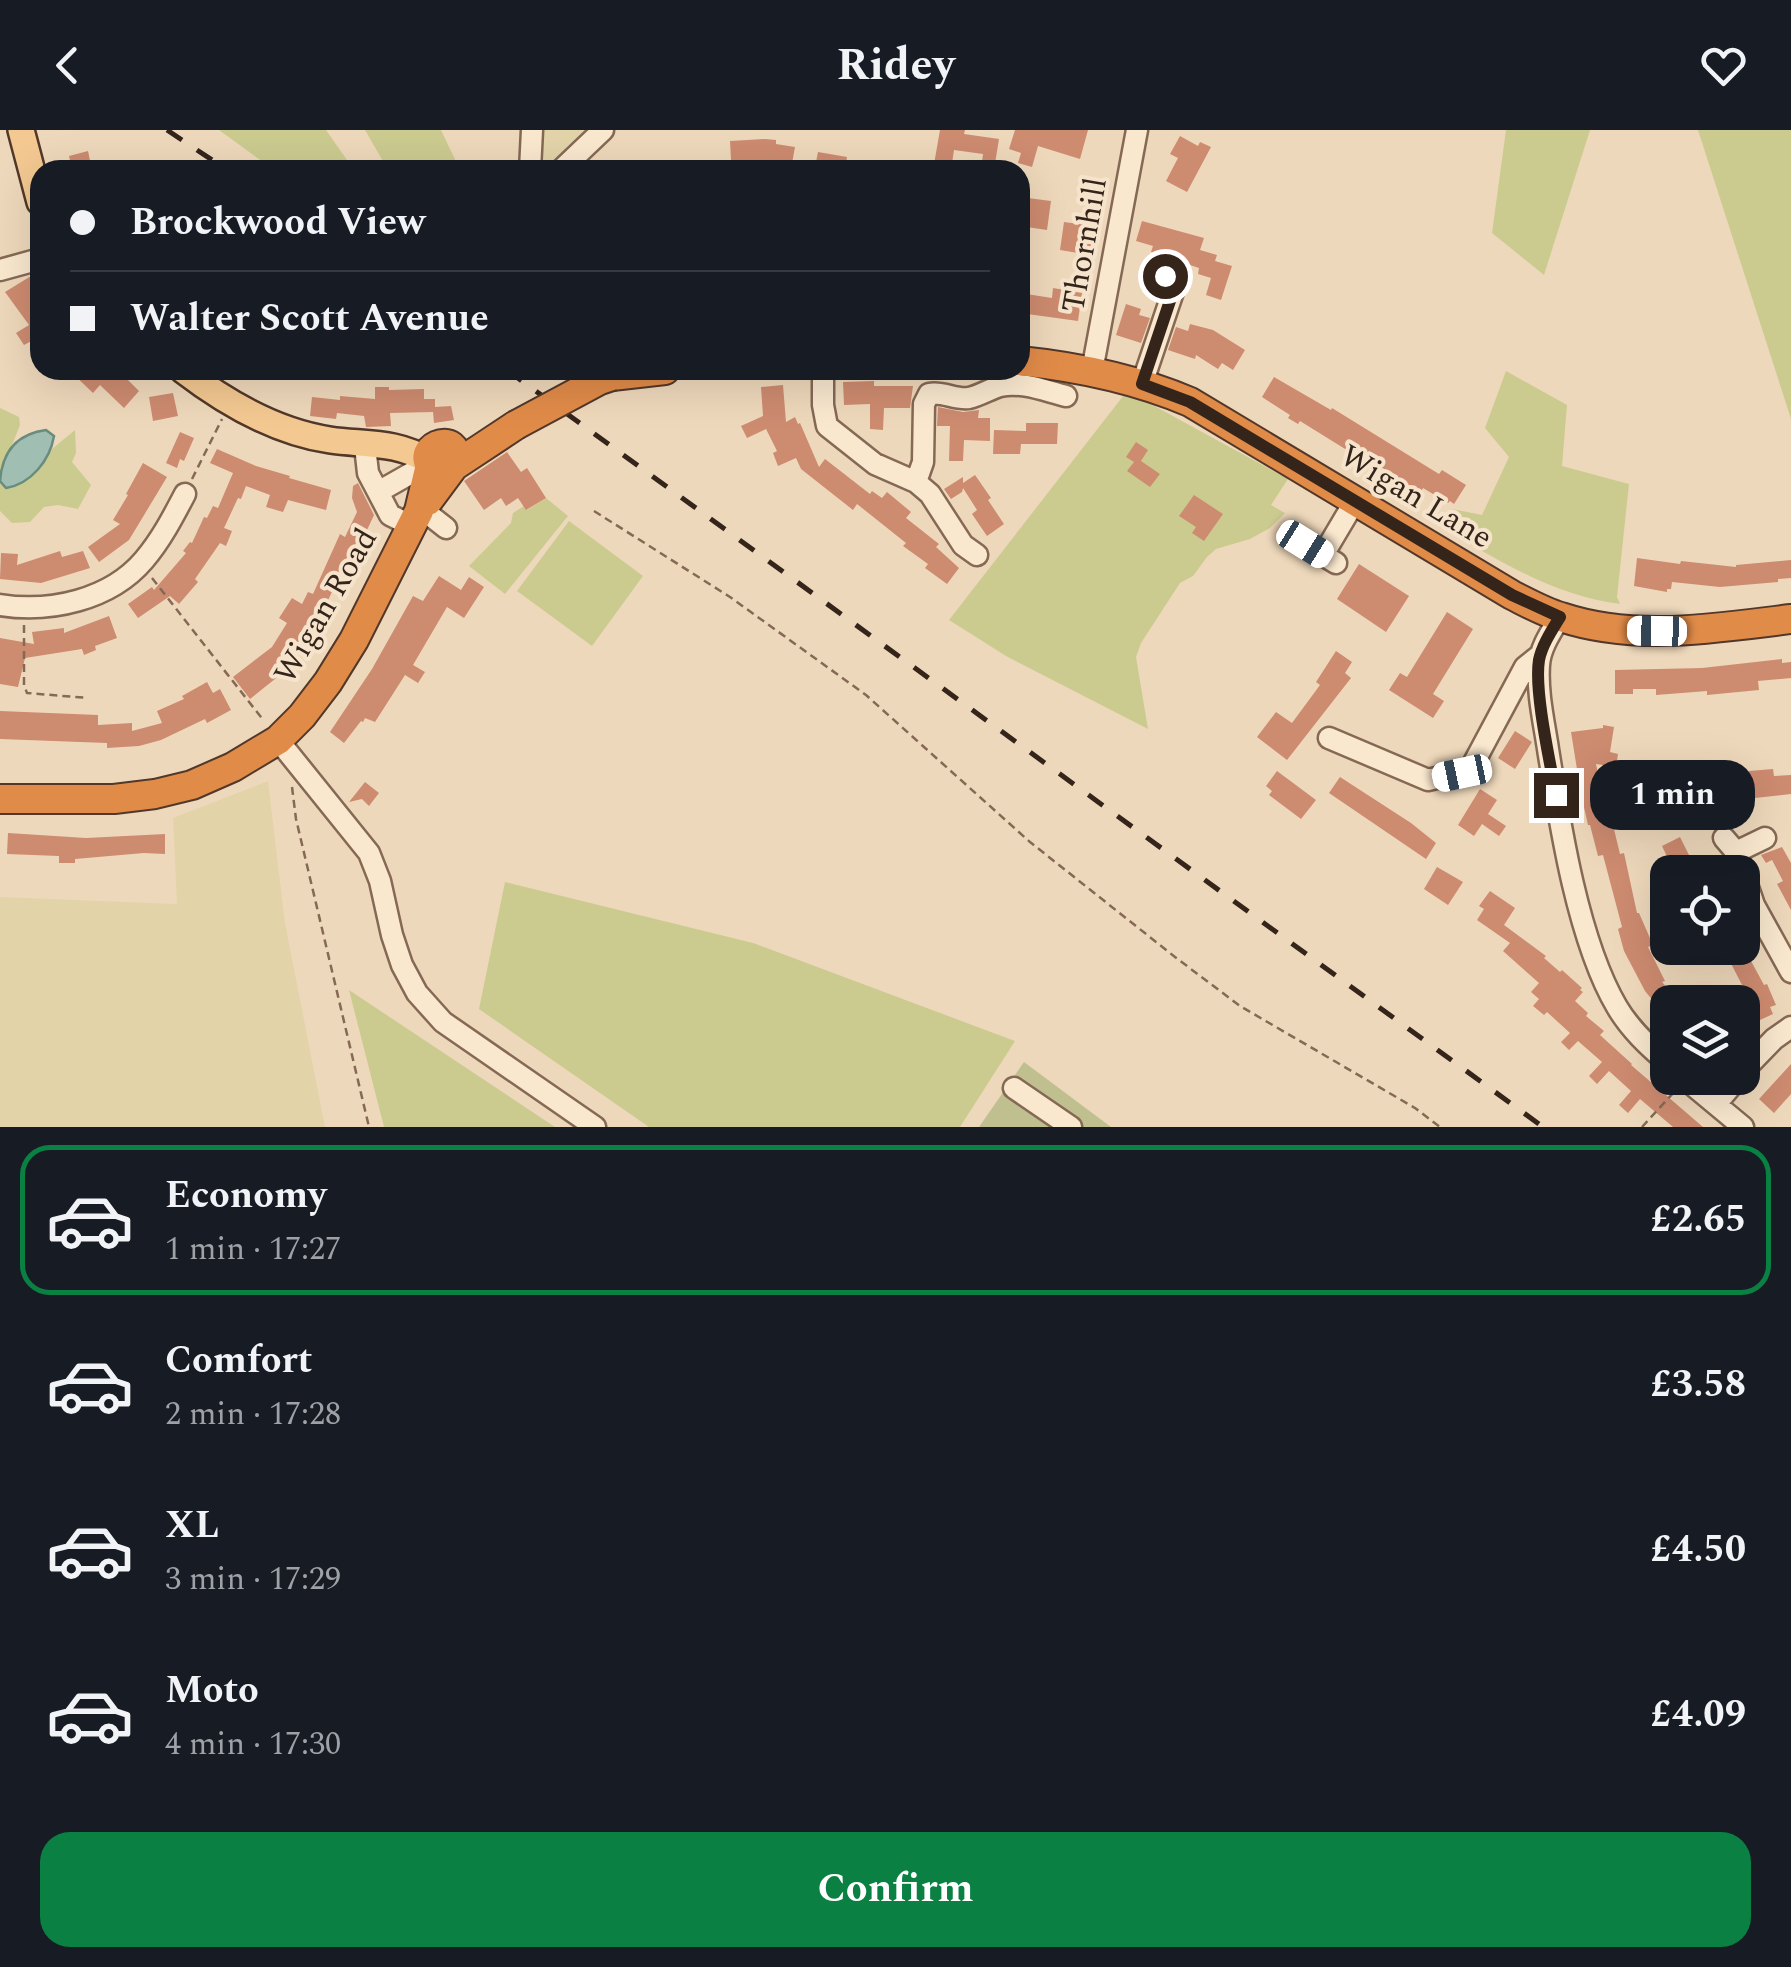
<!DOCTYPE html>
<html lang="en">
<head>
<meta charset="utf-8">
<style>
  :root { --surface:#171b24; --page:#20242c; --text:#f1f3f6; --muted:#9ea1a6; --line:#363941; --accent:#0b8043 }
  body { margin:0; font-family:Spectral,serif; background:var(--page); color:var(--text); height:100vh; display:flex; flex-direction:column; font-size:38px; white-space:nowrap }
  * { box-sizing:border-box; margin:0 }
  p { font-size:32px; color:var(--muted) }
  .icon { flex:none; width:55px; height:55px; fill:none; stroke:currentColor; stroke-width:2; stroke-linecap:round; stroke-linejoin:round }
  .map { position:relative; height:997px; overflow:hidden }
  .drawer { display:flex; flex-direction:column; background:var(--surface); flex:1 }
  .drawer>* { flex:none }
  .hud { position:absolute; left:30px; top:30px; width:1000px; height:220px; border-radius:30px; box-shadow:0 10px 40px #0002; display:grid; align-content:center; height:220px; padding:0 40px; background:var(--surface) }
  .controls { position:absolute; left:1650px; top:725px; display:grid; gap:20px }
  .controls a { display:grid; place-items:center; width:110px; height:110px; border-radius:20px; background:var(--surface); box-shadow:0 10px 40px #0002; font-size:50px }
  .end { position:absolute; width:45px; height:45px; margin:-22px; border:12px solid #34241a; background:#fff; box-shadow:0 0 0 5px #fff }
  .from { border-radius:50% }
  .bubble { position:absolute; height:70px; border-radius:30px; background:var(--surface); box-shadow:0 10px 40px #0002; font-size:32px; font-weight:700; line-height:70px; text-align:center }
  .car { position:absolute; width:30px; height:60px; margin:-30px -15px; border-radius:12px; box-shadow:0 0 8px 2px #0007; background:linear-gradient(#fff 24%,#345 0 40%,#fff 0 76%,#345 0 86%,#fff 0) }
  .hud b { display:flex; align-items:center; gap:35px; height:95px; font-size:38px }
  .hud b+b { border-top:2px solid var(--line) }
  .hud i { width:25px; height:25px; background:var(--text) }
  ul { padding:18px 0 0; list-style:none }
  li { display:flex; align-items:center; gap:30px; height:150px; margin:0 20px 15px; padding:0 20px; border:5px solid transparent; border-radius:30px }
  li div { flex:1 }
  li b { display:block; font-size:38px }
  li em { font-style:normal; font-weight:700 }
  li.selected { border-color:var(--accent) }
  li>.icon { width:90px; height:90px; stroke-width:1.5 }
  .button { display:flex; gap:20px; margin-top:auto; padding:20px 40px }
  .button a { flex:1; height:115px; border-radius:30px; background:var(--accent); color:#fff; font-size:40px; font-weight:700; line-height:115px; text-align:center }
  header { display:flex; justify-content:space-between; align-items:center; height:130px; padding:0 40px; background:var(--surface); font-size:45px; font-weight:700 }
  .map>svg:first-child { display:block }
</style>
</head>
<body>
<header><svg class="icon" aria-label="back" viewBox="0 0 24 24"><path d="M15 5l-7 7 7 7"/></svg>Ridey<svg class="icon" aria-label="heart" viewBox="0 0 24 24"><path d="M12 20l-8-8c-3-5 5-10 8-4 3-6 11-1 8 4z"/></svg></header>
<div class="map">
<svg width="1791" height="997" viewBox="0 0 1791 997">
  <rect width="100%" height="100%" fill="#eed8bb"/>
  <path fill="#e3d3a9" d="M521 0H610L573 40H521Z
    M268 651 285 793 325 997H0V767L177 774 173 688Z"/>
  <path fill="#cbcb90" d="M219 0H326L354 40H274Z
    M365 0H441L460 40H388Z
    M1506 0H1590L1544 145 1492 103Z
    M1698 0H1791V289Z
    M1506 241 1567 275 1562 336 1629 354 1617 467 1620 474C1554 466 1498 430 1441 397L1452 379 1482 385 1509 327 1485 298Z
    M1127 261 1288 349 1271 375 1285 383 1270 398 1250 409 1216 419 1207 427 1193 446 1180 453 1141 513 1136 527 1148 599 1006 526 949 490Z
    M0 278 19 287 20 295 0 345Z
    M75 300 76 323 72 332 91 355 78 379 58 375 44 377 30 392 12 393 0 381V351L6 358 14 357 41 337 52 319Z
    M546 368 568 386 505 464 469 436 511 393 513 383 524 376 527 380Z
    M569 391 643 446 592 516 517 461Z
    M505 752 753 813 1015 911 960 997H649L479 879Z
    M349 860 555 997H384Z"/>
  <path fill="#bfbf90" d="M1024 932 1111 997H979Z"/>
  <path fill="#a0bfb2" stroke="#688c7e" stroke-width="2.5" d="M46 300 54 306C50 330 31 354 6 358L0 351C2 323 16 304 46 300Z"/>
  <path fill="#cd8b70" d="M940 0H965L964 4 999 9 994 40 981 39 983 24 954 20 951 40H933Z
    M1015 0H1088L1080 29 1038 16 1032 37 1018 33 1021 23 1009 19Z
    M1180 6 1198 16 1200 12 1211 17 1187 62 1166 51 1178 28 1170 24Z
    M765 9 776 10V14L795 17 791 39 731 30 730 11Z
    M88 21 92 40H72L69 26Z
    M818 22 847 27 845 40 815 37Z
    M1020 67 1051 71 1047 100 1020 96Z
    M1142 91 1204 108 1200 120 1217 125 1215 131 1232 136 1221 170 1206 165 1211 148 1198 144 1199 138 1151 122 1153 116 1136 111Z
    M1064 92 1094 96 1090 125 1060 120Z
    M31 146 37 155 31 159 40 171V192L31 198 37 208 24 215 16 203 29 195 5 162Z
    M1053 158 1082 163 1078 191 1020 183V163L1052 168Z
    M1126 174 1141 179 1139 185 1150 188 1141 213 1116 205Z
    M1190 194 1213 200 1245 220 1233 240 1222 233 1218 239 1196 225 1195 229 1168 220 1176 197 1188 201Z
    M69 240H112L121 249 124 246 139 261 124 278 100 255 93 263Z
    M1274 247 1331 280 1332 278 1439 344 1442 340 1466 355 1454 374 1450 371 1448 373 1423 358 1421 362 1413 357 1411 360 1400 353 1402 350 1381 337 1379 340 1300 291 1298 294 1288 288 1290 285 1262 267Z
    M874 251V256H913L910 278H884L883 300 870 299V274L844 275 843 252Z
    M783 255 786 292 795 287 798 294 800 293 819 337 825 329 870 364 872 361 882 368 887 362 911 382 906 388 939 414 936 417 959 438 947 454 925 438 928 434 903 416 906 413 857 374 853 380 801 339 796 328 778 336 773 323 777 321 766 299 747 308 741 296 763 286 761 257Z
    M375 257H389V260L424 259V269H435V277L451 276 454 290 434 293 433 282 390 283 391 296 366 297 364 286 337 283 336 289 310 286 312 267 340 270V266L375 269Z
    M173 263 178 286 153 291 149 267Z
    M938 277 963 282 979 280 978 288H990V311L964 310 963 331H949L950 296H937Z
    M1026 293H1058L1057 314H1021L1020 324H993L994 300 1026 301Z
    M180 302 194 308 184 331 180 329 177 338 166 333Z
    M1136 312 1148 320 1141 331 1160 344 1150 357 1127 341 1134 332 1126 327Z
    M217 319 256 336 290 346 289 348 331 360 326 380 288 370 283 382 266 377 270 365 246 356 241 369 238 368 224 398 232 401 226 416 220 413 195 449 198 452 179 474 170 466 138 488 128 474 152 457 154 460 186 423 183 421 190 412 192 413 204 387 207 388 213 376 218 378 233 343 210 333Z
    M507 322 521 342 527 338 546 368 526 380 518 368 506 376 501 368 484 380 464 351Z
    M143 333 167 347 129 410 99 432 88 417 120 394 113 390 128 365 126 364Z
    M975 345 991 368 988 370 1004 394 987 406 972 384 977 380 963 358 962 362 951 369 944 359 963 347V353Z
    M358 353 374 385 360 415 357 413 353 417 323 481 319 479 283 539 285 541 250 569 233 547 272 517 287 493 279 488 292 468 302 474 308 462 313 464 340 404 345 407 357 382 352 368 353 356Z
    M1194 365 1223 384 1204 411 1192 403 1196 397 1179 386Z
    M60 421 62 427 83 421 90 438 41 453 0 449 1 423 18 424 17 435Z
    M1637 428 1680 434 1681 431 1736 437V435L1791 430V448L1778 449V452L1720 457 1672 452 1671 459H1667V462L1634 456Z
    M1359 434 1409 466 1386 502 1337 469Z
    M439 446 461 460 469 447 484 457 464 488 447 477 413 535 425 542 418 553 405 545 375 592 365 588 363 592 361 591 344 613 330 602 372 539 413 466 423 471Z
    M1447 482 1473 499 1433 564 1444 571 1433 588 1389 560 1400 543 1407 547Z
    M109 486 117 508 95 516 96 520 84 525 82 519 25 528 18 557 0 554V508L34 514 32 502 64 498V503Z
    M1336 521 1352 532 1345 543 1351 548 1287 630 1257 607 1276 582 1292 593 1320 555 1316 552Z
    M1782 529V533L1791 532V548L1758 551 1759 560 1707 565V561L1656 565V559H1633V564H1615V540L1702 538Z
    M207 552 213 563 220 559 231 580 207 593 205 589 161 610 139 616 107 618V613L0 609V581L98 585V595L132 593V601L162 593 157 581 184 569 182 566Z
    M1603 595 1614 597 1610 622 1618 624 1616 637 1596 634 1602 664 1609 663 1614 690 1612 691 1620 724 1624 723 1637 783H1639L1653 815 1648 817 1665 851 1662 852 1680 872H1665L1659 878 1645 861 1624 821 1618 799 1622 797 1603 725 1598 726 1590 695H1588L1581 664 1571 602 1603 598Z
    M1515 601 1532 612 1515 639 1498 628Z
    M1773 639 1774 646 1791 645V664L1737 670V674L1725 675V672L1709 674V669L1700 670 1699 667 1691 668 1689 645 1714 642 1715 650 1750 648 1749 641Z
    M1277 641 1316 670 1301 689 1269 665 1272 661 1266 656Z
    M1340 647 1411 693 1436 713 1426 729 1329 663Z
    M365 652 379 663 369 676 362 669 349 672Z
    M1480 659 1497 670 1488 684 1506 696 1499 706 1482 694 1474 706 1458 695Z
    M8 703 86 708 165 704V724L144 723 75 729V733H59V726L7 724Z
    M1680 707 1692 731 1695 729 1701 742H1669L1677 738 1675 735 1672 737 1662 716Z
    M1782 717 1791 733V780L1777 754 1783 751 1772 730 1766 733 1761 725Z
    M1437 737 1463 752 1448 775 1424 759Z
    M1490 761 1515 778 1504 795 1546 826 1544 828 1560 842 1562 840 1582 858 1580 860 1583 862 1575 871 1588 883 1586 886 1604 901 1600 905 1632 934 1631 935 1703 997H1673L1640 969 1628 983 1619 975 1631 961 1609 941 1597 954 1589 946 1602 932 1578 911 1569 920 1561 912 1570 903 1547 882 1544 885 1533 876 1539 869 1531 862 1539 853 1503 821 1510 813 1477 790 1484 779 1479 776Z
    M1723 818H1744L1764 855 1767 854 1776 875 1770 877 1773 884 1760 890Z
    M1791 934V964L1774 983 1759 969Z"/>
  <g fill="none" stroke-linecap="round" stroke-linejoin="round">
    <defs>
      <path id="minor" d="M530 40 532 0
        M561 40 603 0
        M0 140 40 129
        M823 240V275L827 296 875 334 916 352 930 364 963 415 977 425
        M1092 241 1137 0
        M1142 254 1177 150 1165 146
        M368 313 366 325 368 343 378 362 390 385 412 396
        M916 352 923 332 924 274 929 264C943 261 955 270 969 268 979 266 990 259 1000 256 1022 251 1045 261 1066 266
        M378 362 429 333
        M419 381 432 387 446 398
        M1305 414 1336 433
        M1323 425 1355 371
        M0 475C50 483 110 470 144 430 161 410 173 387 185 364
        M1560 487C1551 502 1540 518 1539 535 1537 563 1544 592 1548 619 1560 695 1578 811 1617 877 1630 899 1648 916 1668 933
        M1329 608 1428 650 1470 640 1525 537 1540 525
        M278 610 369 723 380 751 392 805 402 835 417 863 443 892 595 997
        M1724 708 1736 722 1754 775 1791 842
        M1736 722 1765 708
        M1742 942 1774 909 1791 897
        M1684 948 1743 997
        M1014 958 1071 997
        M1716 974 1738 948"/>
      <path id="major" d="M21 0 40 72
        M183 240C226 273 276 302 330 310 364 315 398 311 428 331"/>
      <path id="highway" d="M1020 231C1079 237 1136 249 1190 272L1512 465C1528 473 1544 482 1561 487 1636 512 1715 498 1791 489
        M612 246 665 240
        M440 342C401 322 466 293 454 336
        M428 371 454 336 516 295
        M0 669H114L155 664 192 655 233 637 278 610 302 586 328 552 354 510 419 381 430 335"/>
    </defs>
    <use href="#minor" stroke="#856955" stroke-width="25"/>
    <use href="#major" stroke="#52382a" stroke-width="30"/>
    <use href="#highway" stroke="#52382a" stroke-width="32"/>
    <path stroke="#856955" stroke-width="2.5" stroke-dasharray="8 5" stroke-linecap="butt" d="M192 349 222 289
      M594 381 730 467 866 565 1030 712 1175 827 1240 876 1415 978 1440 997
      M152 448 264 591
      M24 495V555L27 563 88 568
      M292 657 296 689 369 997
      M1642 997 1675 961"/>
    <use href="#minor" stroke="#f9e7ce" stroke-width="20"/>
    <use href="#major" stroke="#f3c891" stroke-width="25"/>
    <use href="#highway" stroke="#e18b49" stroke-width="28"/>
    <path stroke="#34241a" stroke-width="5" stroke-dasharray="18 18" stroke-linecap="butt" d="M167 0 227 40
      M507 240 1543 997"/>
    <defs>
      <path id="highway-bridge" d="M516 295 600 250 612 246"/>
    </defs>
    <use href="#highway-bridge" stroke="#52382a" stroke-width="32" stroke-linecap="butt"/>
    <use href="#highway-bridge" stroke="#e18b49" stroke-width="28"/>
  </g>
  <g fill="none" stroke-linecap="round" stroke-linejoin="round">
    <path stroke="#34241a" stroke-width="12" d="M1165 146 1177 150 1142 254 1190 272 1512 465 1560 487C1552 500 1542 515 1539 530 1534 561 1550 632 1556 665"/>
  </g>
  <g text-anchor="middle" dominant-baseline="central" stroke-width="8" stroke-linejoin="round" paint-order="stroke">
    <g font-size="32" fill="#34241a" stroke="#f5e4cb">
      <text transform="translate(1085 115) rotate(-80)">Thornhill</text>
      <text transform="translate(1416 367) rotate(31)">Wigan Lane</text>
      <text transform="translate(326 476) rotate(-60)">Wigan Road</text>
    </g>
  </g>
</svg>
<div class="controls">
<a><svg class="icon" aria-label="locate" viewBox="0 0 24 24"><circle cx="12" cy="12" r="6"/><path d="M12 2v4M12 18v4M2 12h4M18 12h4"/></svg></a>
<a><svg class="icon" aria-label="layers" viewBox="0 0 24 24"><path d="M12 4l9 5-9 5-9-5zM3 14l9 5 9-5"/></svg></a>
</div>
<i class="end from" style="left:1165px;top:146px"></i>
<i class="end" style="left:1556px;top:665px"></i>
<div class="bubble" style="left:1590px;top:630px;width:165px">1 min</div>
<i class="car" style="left:1305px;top:414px;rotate:122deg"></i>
<i class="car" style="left:1657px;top:501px;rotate:271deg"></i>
<i class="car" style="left:1462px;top:643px;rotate:258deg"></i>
<div class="hud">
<b><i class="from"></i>Brockwood View</b>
<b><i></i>Walter Scott Avenue</b>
</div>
</div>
<section class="drawer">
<ul>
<li class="selected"><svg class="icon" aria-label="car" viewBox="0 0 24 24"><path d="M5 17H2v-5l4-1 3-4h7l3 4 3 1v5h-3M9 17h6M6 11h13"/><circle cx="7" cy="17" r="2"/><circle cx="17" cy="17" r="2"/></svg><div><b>Economy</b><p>1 min · 17:27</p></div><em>£2.65</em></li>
<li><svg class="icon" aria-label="car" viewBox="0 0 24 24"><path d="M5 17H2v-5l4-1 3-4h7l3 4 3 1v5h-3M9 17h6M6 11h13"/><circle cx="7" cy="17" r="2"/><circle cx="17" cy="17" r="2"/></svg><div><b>Comfort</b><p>2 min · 17:28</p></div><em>£3.58</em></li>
<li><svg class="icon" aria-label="car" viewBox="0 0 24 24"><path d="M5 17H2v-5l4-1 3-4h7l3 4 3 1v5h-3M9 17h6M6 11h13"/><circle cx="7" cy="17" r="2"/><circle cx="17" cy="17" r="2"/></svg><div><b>XL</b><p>3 min · 17:29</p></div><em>£4.50</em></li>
<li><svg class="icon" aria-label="car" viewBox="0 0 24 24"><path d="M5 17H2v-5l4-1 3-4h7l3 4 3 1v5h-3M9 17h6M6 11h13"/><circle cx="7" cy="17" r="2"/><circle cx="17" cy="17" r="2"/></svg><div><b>Moto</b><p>4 min · 17:30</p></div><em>£4.09</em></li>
</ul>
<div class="button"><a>Confirm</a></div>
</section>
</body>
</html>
